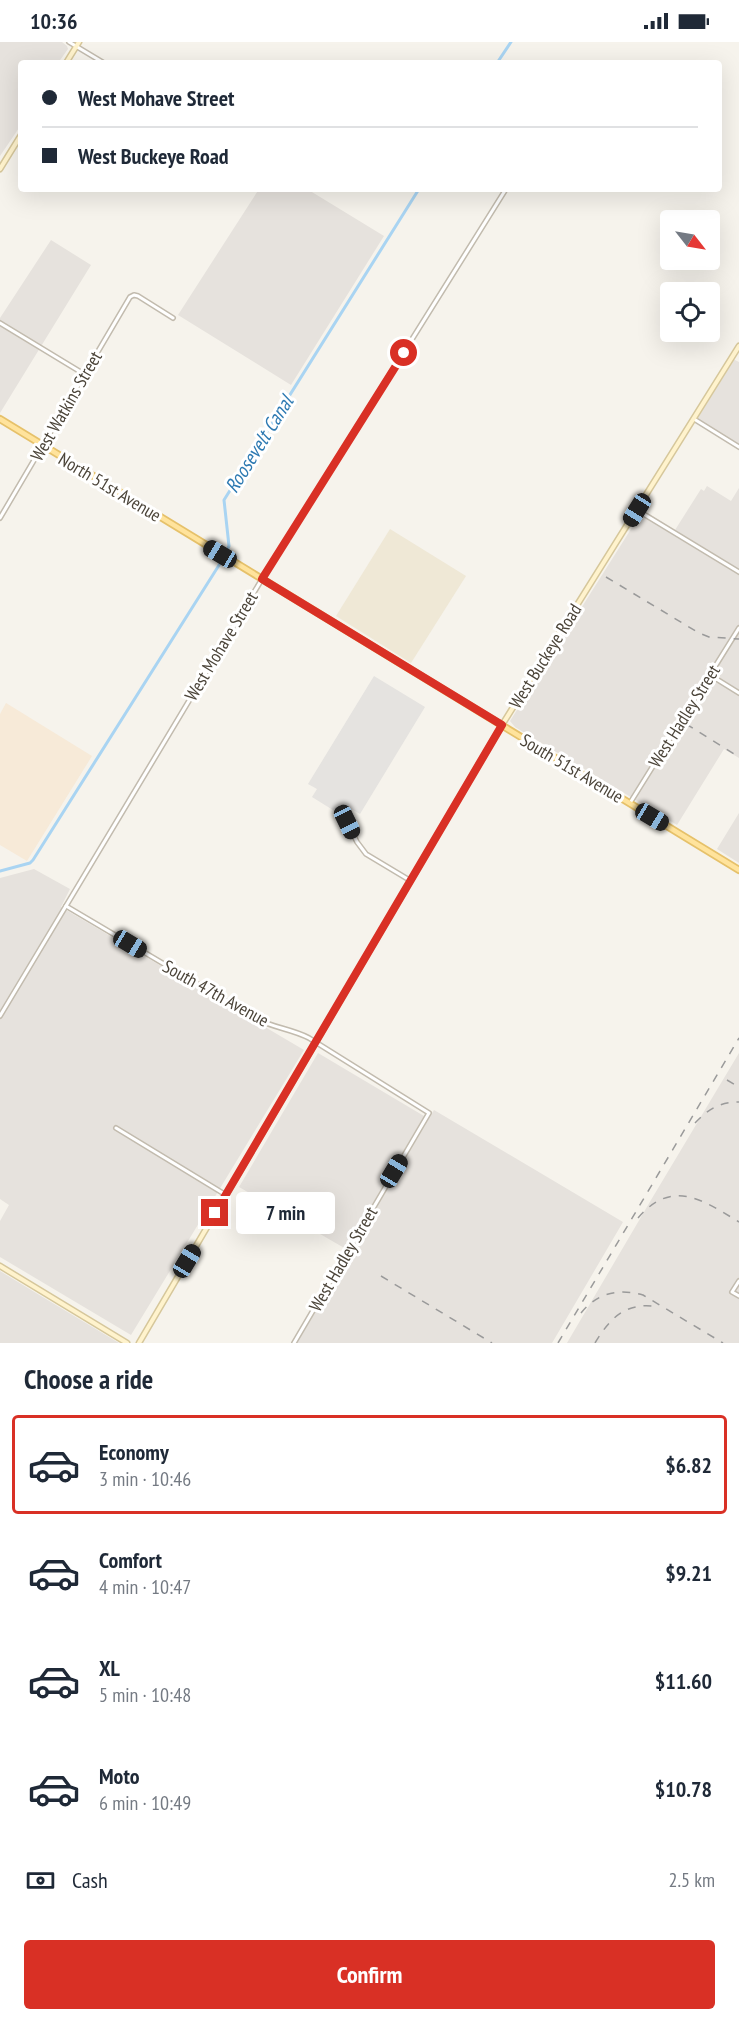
<!DOCTYPE html>
<html lang="en">
<head>
<meta charset="utf-8">
<style>
  :root { --surface:#fff; --page:#f6f6f7; --text:#1f2937; --muted:#747a83; --line:#e0e1e3; --accent:#d93025 }
  body { margin:0; font-family:"PT Sans Narrow",sans-serif; background:var(--page); color:var(--text); height:100vh; display:flex; flex-direction:column; font-size:22px; white-space:nowrap }
  * { box-sizing:border-box; margin:0 }
  p { font-size:20px; color:var(--muted) }
  .icon { flex:none; width:33px; height:33px; fill:none; stroke:currentColor; stroke-width:2; stroke-linecap:round; stroke-linejoin:round }
  .map { position:relative; height:1301px; overflow:hidden }
  .sheet { display:flex; flex-direction:column; background:var(--surface); flex:1 }
  .sheet>* { flex:none }
  .top-card { position:absolute; left:18px; top:18px; width:704px; height:132px; border-radius:6px; box-shadow:0 6px 24px #0002; display:grid; align-content:center; height:132px; padding:0 24px; background:var(--surface) }
  .needle { width:39px; rotate:121deg }
  .fabs { position:absolute; left:660px; top:168px; display:grid; gap:12px }
  .fabs a { display:grid; place-items:center; width:60px; height:60px; border-radius:6px; background:var(--surface); box-shadow:0 6px 24px #0002; font-size:30px }
  .end { position:absolute; width:27px; height:27px; margin:-14px; border:8px solid #d93025; background:#fff; box-shadow:0 0 0 3px #fff }
  .from { border-radius:50% }
  .bubble { position:absolute; height:42px; border-radius:6px; background:var(--surface); box-shadow:0 6px 24px #0002; font-size:20px; font-weight:700; line-height:42px; text-align:center }
  .car { position:absolute; width:18px; height:36px; margin:-18px -9px; border-radius:8px; box-shadow:0 0 4px 2px #0007; background:linear-gradient(#222 24%,#8ab4d8 0 40%,#222 0 76%,#8ab4d8 0 86%,#222 0) }
  .top-card b { display:flex; align-items:center; gap:21px; height:57px; font-size:22px }
  .top-card b+b { border-top:2px solid var(--line) }
  .top-card i { width:15px; height:15px; background:var(--text) }
  ul { padding:0; list-style:none }
  li { display:flex; align-items:center; gap:18px; height:99px; margin:0 12px 9px; padding:0 12px; border:3px solid transparent; border-radius:6px }
  li div { flex:1 }
  li b { display:block; font-size:22px }
  li em { font-style:normal; font-weight:700 }
  li.on { border-color:var(--accent) }
  li>.icon { width:54px; height:54px; stroke-width:1.5 }
  h2 { padding:0 24px; font-size:27px; line-height:72px }
  .pay { display:flex; align-items:center; gap:15px; height:66px; padding:0 24px; font-size:22px }
  .pay p { margin-inline-start:auto }
  .primary-button { display:flex; gap:12px; margin-top:auto; padding:12px 24px }
  .primary-button a { flex:1; height:69px; border-radius:6px; background:var(--accent); color:#fff; font-size:24px; font-weight:700; line-height:69px; text-align:center }
  .status { display:flex; justify-content:space-between; align-items:center; height:42px; padding:0 30px; background:var(--surface); direction:ltr }
  .status svg { height:16px; fill:currentColor }
  .map>svg:first-child { display:block }
</style>
</head>
<body>
<div class="status"><b>10:36</b><svg viewBox="0 0 49 12"><path d="M0 12V9h3v3zM5 12V6h3v6zM10 12V3h3v9zM15 12V0h3v12zM26 1h20v11H26zM47 4h2v5h-2z"/></svg></div>
<div class="map">
<svg width="739" height="1301" viewBox="0 0 739 1301">
  <rect width="100%" height="100%" fill="#f6f3ec"/>
  <path fill="#f7ead8" d="M6 661 92 714 27 819 0 803V672Z"/>
  <path fill="#e6e2dd" d="M0 0H62L67 4 68 7 58 21H21V83L0 114Z
    M259 147H307L384 194 291 343 178 273Z
    M51 198 91 223 0 371V276Z
    M733 317 739 320V404L696 377Z
    M707 444 731 459 739 446V716L724 707 677 783 515 685 510 679 643 468 675 488 701 447 704 449Z
    M739 771V821L717 807Z
    M34 827 70 847 61 865 304 1008 131 1293 0 1215V1179L9 1163 0 1157V836Z
    M318 1011 424 1074 346 1207 239 1145Z
    M739 1011V1301H567L651 1158Z
    M434 1068 623 1180 555 1296 552 1301H297Z
    M0 1229 41 1254 119 1301H0Z"/>
  <path fill="#efe8d6" d="M390 487 466 534 411 621 336 574Z"/>
  <path fill="#e5e3e0" d="M374 634 425 665 360 772 346 764 341 773 312 755 317 747 308 742Z"/>
  <g fill="none" stroke-linecap="round" stroke-linejoin="round">
    <path stroke="#a9d4f2" stroke-width="3" d="M497 21 511 0
      M0 829 30 821 33 818 221 520 229 504 224 458 419 147"/>
    <defs>
      <path id="minor" d="M69 0 104 21
        M0 281 84 332
        M694 377 739 405
        M637 468 739 530
        M0 476 130 255 134 253 138 254 173 276
        M262 537 506 147
        M710 633 739 651
        M630 761 739 586
        M347 780 357 800 366 812 411 839
        M66 864 257 977C274 986 292 987 309 996L429 1071 294 1301
        M116 1086 226 1153
        M739 1239 732 1250 739 1254"/>
      <path id="tertiary" d="M0 974 262 537"/>
      <path id="secondary" d="M66 21 79 0
        M0 127 21 93
        M0 1224 127 1301
        M139 1301 502 683 739 304"/>
      <path id="primary" d="M0 377 739 828"/>
    </defs>
    <use href="#minor" stroke="#c2bbae" stroke-width="6"/>
    <use href="#tertiary" stroke="#c2bbae" stroke-width="6"/>
    <use href="#secondary" stroke="#d6c79b" stroke-width="7"/>
    <use href="#primary" stroke="#e6c16a" stroke-width="8"/>
    <use href="#minor" stroke="#fff" stroke-width="3"/>
    <use href="#tertiary" stroke="#fff" stroke-width="3"/>
    <use href="#secondary" stroke="#fff3cd" stroke-width="4"/>
    <use href="#primary" stroke="#ffe39c" stroke-width="4.5"/>
    <path stroke="#9a9a9a" stroke-width="1.5" stroke-dasharray="8 8" stroke-linecap="butt" d="M606 535 699 591 709 595 739 597
      M686 682 739 715
      M727 1038 739 1045
      M695 1081C708 1067 720 1060 739 1060
      M638 1176C672 1136 703 1158 739 1180
      M381 1234 492 1301
      M581 1271C597 1251 618 1246 643 1253L723 1301
      M558 1301 739 996
      M595 1301C610 1276 626 1259 659 1265"/>
  </g>
  <g fill="none" stroke-linecap="round" stroke-linejoin="round">
    <path stroke="#d93025" stroke-width="8" d="M215 1171 502 683 262 537 404 311"/>
  </g>
  <g text-anchor="middle" dominant-baseline="central" stroke-width="6" stroke-linejoin="round" paint-order="stroke">
    <g font-size="18" fill="#4b4439" stroke="#fff">
      <text transform="translate(66 364) rotate(-60)">West Watkins Street</text>
      <text transform="translate(110 445) rotate(31)">North 51st Avenue</text>
      <text transform="translate(221 604) rotate(-59)">West Mohave Street</text>
      <text transform="translate(545 614) rotate(-58)">West Buckeye Road</text>
      <text transform="translate(684 674) rotate(-58)">West Hadley Street</text>
      <text transform="translate(572 726) rotate(31)">South 51st Avenue</text>
      <text transform="translate(216 951) rotate(29)">South 47th Avenue</text>
      <text transform="translate(343 1217) rotate(-60)">West Hadley Street</text>
    </g>
    <g font-size="20" font-style="italic" fill="#2e7ab2" stroke="#fff">
      <text transform="translate(259 402) rotate(-58)">Roosevelt Canal</text>
    </g>
  </g>
</svg>
<div class="fabs">
<a><svg class="needle" viewBox="-14 -14 28 28"><path d="M0-13l5 13h-10z" fill="#e53935"/><path d="M0 13l5-13h-10z" fill="#747a83"/></svg></a>
<a><svg class="icon" aria-label="locate" viewBox="0 0 24 24"><circle cx="12" cy="12" r="6"/><path d="M12 2v4M12 18v4M2 12h4M18 12h4"/></svg></a>
</div>
<i class="end from" style="left:404px;top:311px"></i>
<i class="end" style="left:215px;top:1171px"></i>
<div class="bubble" style="left:236px;top:1150px;width:99px">7 min</div>
<i class="car" style="left:637px;top:468px;rotate:212deg"></i>
<i class="car" style="left:220px;top:512px;rotate:301deg"></i>
<i class="car" style="left:652px;top:775px;rotate:121deg"></i>
<i class="car" style="left:347px;top:780px;rotate:154deg"></i>
<i class="car" style="left:130px;top:902px;rotate:121deg"></i>
<i class="car" style="left:394px;top:1129px;rotate:31deg"></i>
<i class="car" style="left:187px;top:1219px;rotate:31deg"></i>
<div class="top-card">
<b><i class="from"></i>West Mohave Street</b>
<b><i></i>West Buckeye Road</b>
</div>
</div>
<section class="sheet">
<h2>Choose a ride</h2>
<ul>
<li class="on"><svg class="icon" aria-label="car" viewBox="0 0 24 24"><path d="M5 17H2v-5l4-1 3-4h7l3 4 3 1v5h-3M9 17h6M6 11h13"/><circle cx="7" cy="17" r="2"/><circle cx="17" cy="17" r="2"/></svg><div><b>Economy</b><p>3 min · 10:46</p></div><em>$6.82</em></li>
<li><svg class="icon" aria-label="car" viewBox="0 0 24 24"><path d="M5 17H2v-5l4-1 3-4h7l3 4 3 1v5h-3M9 17h6M6 11h13"/><circle cx="7" cy="17" r="2"/><circle cx="17" cy="17" r="2"/></svg><div><b>Comfort</b><p>4 min · 10:47</p></div><em>$9.21</em></li>
<li><svg class="icon" aria-label="car" viewBox="0 0 24 24"><path d="M5 17H2v-5l4-1 3-4h7l3 4 3 1v5h-3M9 17h6M6 11h13"/><circle cx="7" cy="17" r="2"/><circle cx="17" cy="17" r="2"/></svg><div><b>XL</b><p>5 min · 10:48</p></div><em>$11.60</em></li>
<li><svg class="icon" aria-label="car" viewBox="0 0 24 24"><path d="M5 17H2v-5l4-1 3-4h7l3 4 3 1v5h-3M9 17h6M6 11h13"/><circle cx="7" cy="17" r="2"/><circle cx="17" cy="17" r="2"/></svg><div><b>Moto</b><p>6 min · 10:49</p></div><em>$10.78</em></li>
</ul>
<div class="pay"><svg class="icon" aria-label="cash" viewBox="0 0 24 24"><path d="M3 7h18v10H3z"/><circle cx="12" cy="12" r="2"/></svg>Cash<p>2.5 km</p></div>
<div class="primary-button"><a>Confirm</a></div>
</section>
</body>
</html>
